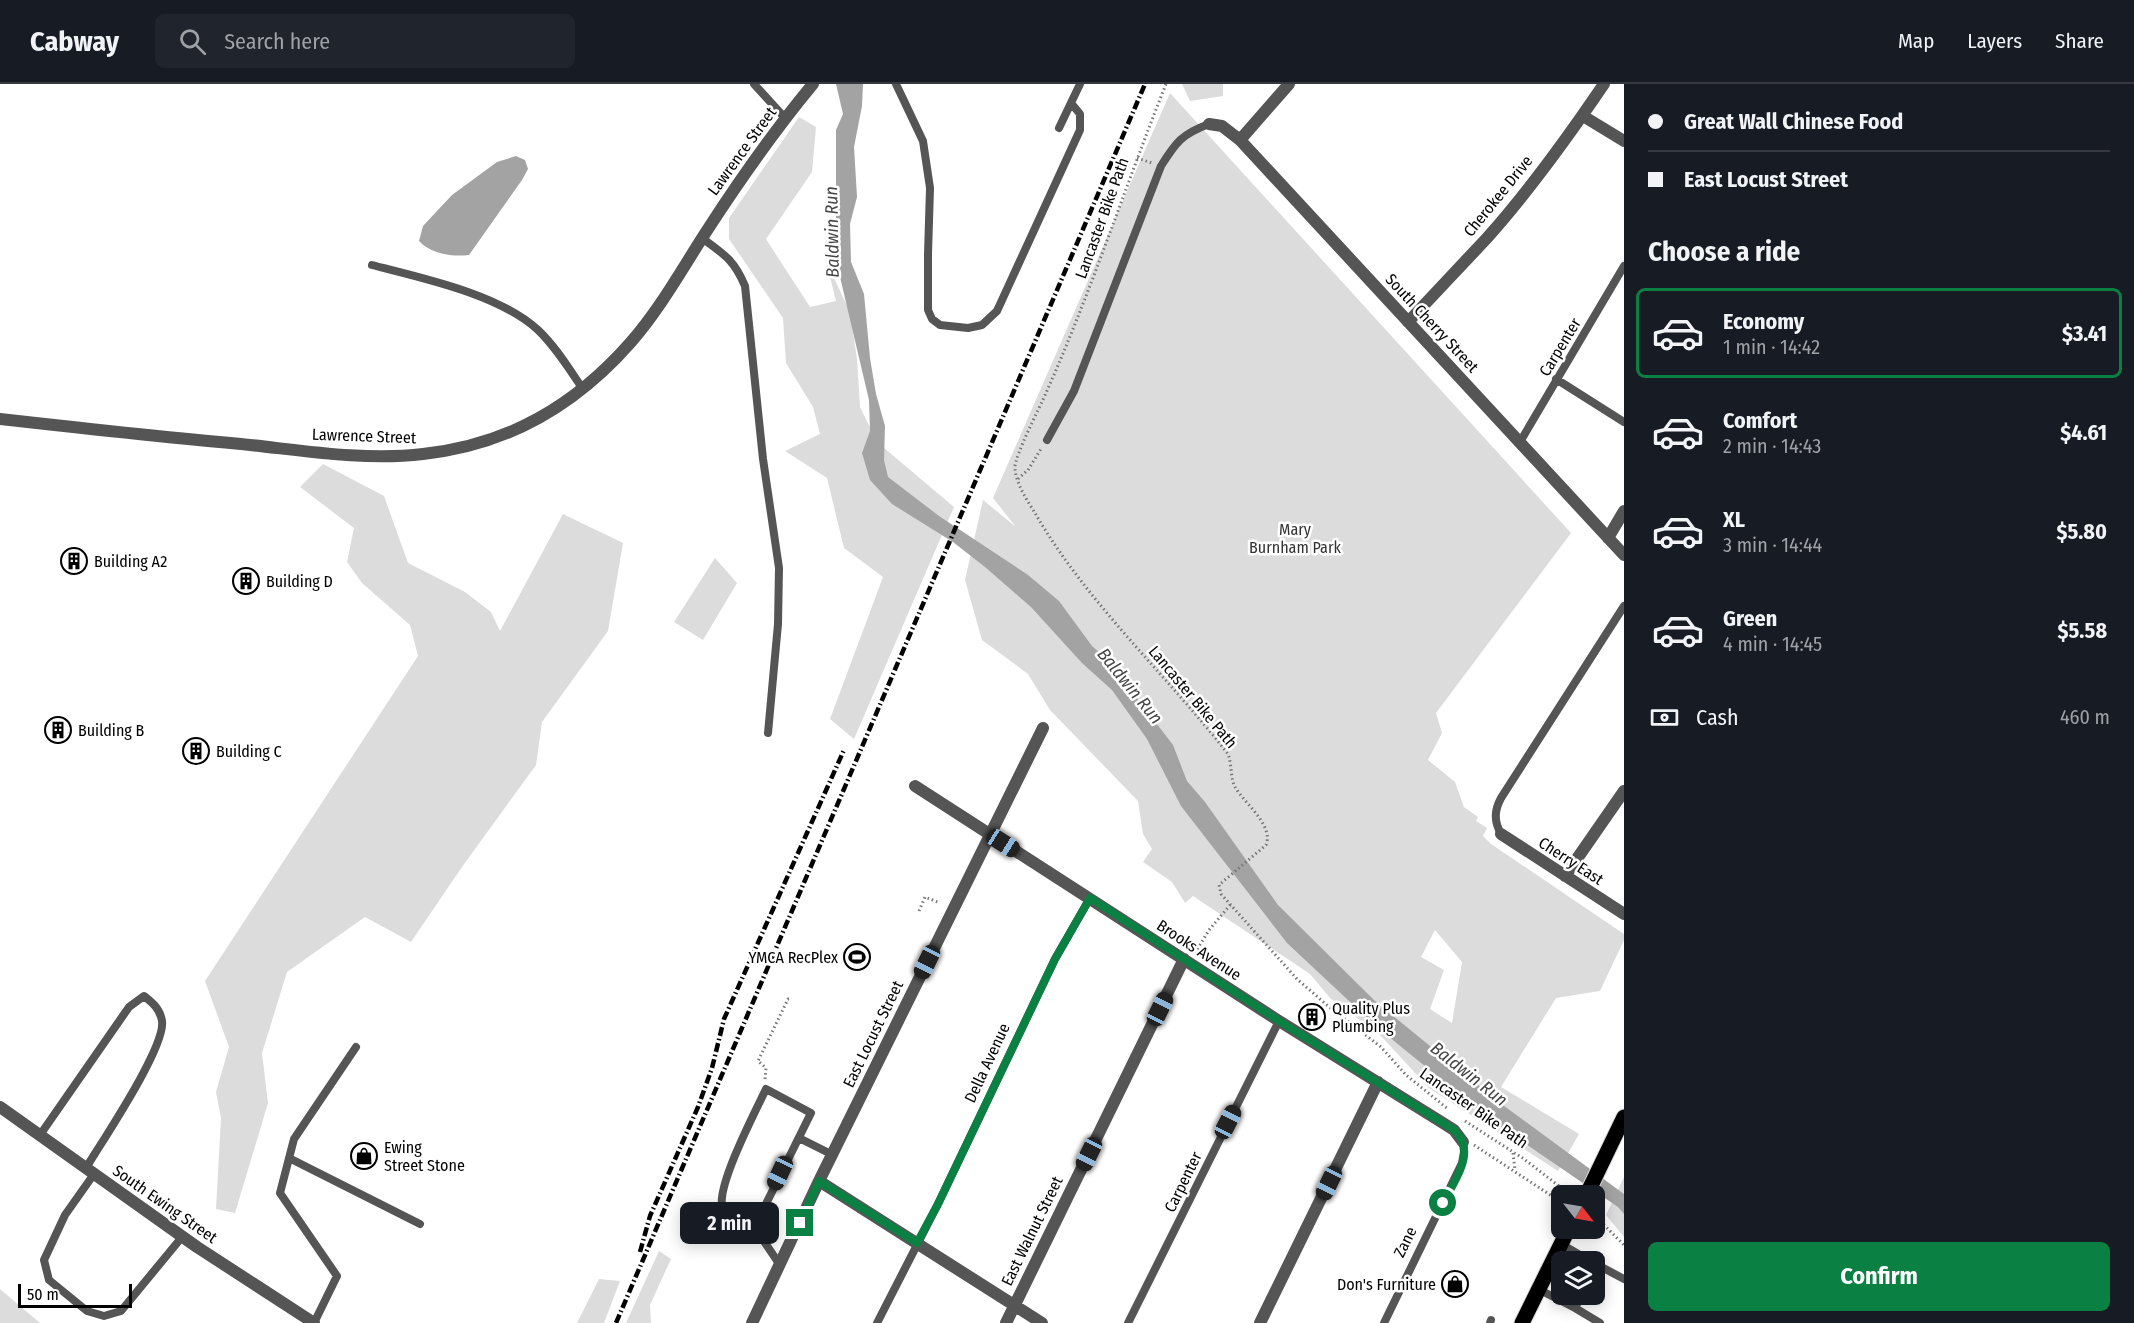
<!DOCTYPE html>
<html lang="en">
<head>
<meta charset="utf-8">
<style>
  :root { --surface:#171b24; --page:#20242c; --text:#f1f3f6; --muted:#9ea1a6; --line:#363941; --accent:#0b8043 }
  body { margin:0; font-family:"Fira Sans Condensed",sans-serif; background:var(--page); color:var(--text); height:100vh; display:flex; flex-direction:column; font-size:22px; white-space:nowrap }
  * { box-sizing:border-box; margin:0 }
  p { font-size:20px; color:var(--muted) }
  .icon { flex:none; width:33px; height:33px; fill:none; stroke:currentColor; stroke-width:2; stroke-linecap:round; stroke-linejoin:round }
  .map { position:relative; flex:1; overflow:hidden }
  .details { display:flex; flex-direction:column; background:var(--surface); width:510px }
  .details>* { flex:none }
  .banner { display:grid; align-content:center; height:132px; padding:0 24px; background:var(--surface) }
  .needle { width:39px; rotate:121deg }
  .buttons { position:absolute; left:1551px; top:1101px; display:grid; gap:12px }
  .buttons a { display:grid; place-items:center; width:54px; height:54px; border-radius:9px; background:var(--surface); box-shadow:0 3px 15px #0003; font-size:30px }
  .scale { position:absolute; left:18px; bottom:15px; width:114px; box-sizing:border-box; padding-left:6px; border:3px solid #000; border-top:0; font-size:16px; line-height:21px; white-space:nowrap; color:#000; -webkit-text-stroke:4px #fff; paint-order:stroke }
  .end { position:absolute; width:27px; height:27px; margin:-14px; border:8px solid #0b8043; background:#fff; box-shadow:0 0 0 3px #fff }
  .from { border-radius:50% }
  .bubble { position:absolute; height:42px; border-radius:9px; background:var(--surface); box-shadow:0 3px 15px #0003; font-size:20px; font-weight:700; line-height:42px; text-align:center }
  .car { position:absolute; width:18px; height:36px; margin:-18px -9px; border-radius:8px; box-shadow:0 0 4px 2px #0007; background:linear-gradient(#222 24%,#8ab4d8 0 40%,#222 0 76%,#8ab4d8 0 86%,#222 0) }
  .banner b { display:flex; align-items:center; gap:21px; height:57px; font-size:22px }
  .banner b+b { border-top:2px solid var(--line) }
  .banner i { width:15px; height:15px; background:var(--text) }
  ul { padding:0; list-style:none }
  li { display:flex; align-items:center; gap:18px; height:90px; margin:0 12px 9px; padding:0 12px; border:3px solid transparent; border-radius:9px }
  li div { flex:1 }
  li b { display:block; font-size:22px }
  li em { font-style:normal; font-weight:700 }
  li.current { border-color:var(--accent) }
  li>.icon { width:54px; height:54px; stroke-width:1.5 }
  h2 { padding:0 24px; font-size:27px; line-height:72px }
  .pay { display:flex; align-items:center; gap:15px; height:66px; padding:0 24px; font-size:22px }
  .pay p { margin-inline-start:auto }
  .primary-button { display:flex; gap:12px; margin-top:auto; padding:12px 24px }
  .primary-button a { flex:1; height:69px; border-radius:9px; background:var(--accent); color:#fff; font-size:24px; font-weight:700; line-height:69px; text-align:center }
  header { display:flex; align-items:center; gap:36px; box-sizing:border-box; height:84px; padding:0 30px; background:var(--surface); border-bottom:2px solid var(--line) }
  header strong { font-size:28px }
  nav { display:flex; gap:33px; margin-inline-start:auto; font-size:21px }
  .search { width:420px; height:54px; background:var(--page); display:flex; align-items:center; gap:15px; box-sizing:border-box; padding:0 21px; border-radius:9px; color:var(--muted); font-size:22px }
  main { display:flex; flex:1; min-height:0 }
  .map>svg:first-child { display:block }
</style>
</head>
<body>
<header>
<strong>Cabway</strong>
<div class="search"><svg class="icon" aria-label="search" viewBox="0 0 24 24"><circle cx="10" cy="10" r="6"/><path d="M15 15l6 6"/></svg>Search here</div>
<nav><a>Map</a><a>Layers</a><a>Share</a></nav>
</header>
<main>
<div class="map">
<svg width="1624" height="1239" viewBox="0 0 1624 1239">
  <rect width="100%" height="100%" fill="#fff"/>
  <path fill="#dcdcdc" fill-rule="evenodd" d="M1182 0H1223V12L1190 17Z
    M1170 9 1571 449 1436 629 1442 649 1428 676 1455 698 1464 723 1478 733 1476 737 1487 744 1483 752 1491 760 1624 850V856L1600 907 1556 914 1501 1003 1579 1050 1558 1087 1429 1004 1380 951 1330 914 1310 890 1193 812 1185 819 1172 798 1143 778 1152 765 1143 750 1138 717 1050 626 1028 590 982 556 965 496 983 416 1016 443 993 414ZM1435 846 1462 878 1452 939 1430 925 1444 886 1421 873Z
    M799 33 816 43 812 88 766 155 810 223 836 217 826 177 850 228 857 275 860 323 877 358 954 423 854 655 830 635 883 493 844 464 827 394 785 367 820 350 813 323 786 279 783 234 729 155V134Z
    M323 380 384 412 408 479 465 508 491 528 500 547 563 430 623 459 608 547 542 638 536 681 462 783 411 858 365 833 287 888 262 969 268 1019 235 1129 216 1125 221 1034 216 1008 229 963 205 897 418 572 410 541 362 499 347 478 354 444 300 403Z
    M715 474 737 499 703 556 674 538Z
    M1624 1093V1153L1606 1131Z
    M659 1167 671 1175 650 1221 651 1239H626Z
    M599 1195 620 1197 604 1239H577Z
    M0 1205 40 1239H0Z"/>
  <path fill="#a3a3a3" d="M836 0H863L862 22 854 63 857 113 850 140 851 178 864 210 870 274 876 310 885 342 884 376 888 393 939 432 1028 491 1059 517 1092 562 1108 576 1173 661 1187 697 1205 718 1278 821 1376 918 1500 1019 1624 1110V1130L1618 1123 1495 1039 1378 944 1287 859 1181 722 1147 655 1112 606 1082 579 1031 523 985 483 953 458 892 420 870 396 862 369 870 347 869 316 836 176V46L843 30Z
    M516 72 525 76 528 85 522 96 469 171C452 173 431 170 419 157L423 142 452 111 497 78Z"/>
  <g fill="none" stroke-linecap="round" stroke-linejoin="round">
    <defs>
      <path id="primary" d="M1586 1112 1624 1033
        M1522 1239 1569 1144"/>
    </defs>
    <use href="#primary" stroke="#dbdbdb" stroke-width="17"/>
    <path stroke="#777" stroke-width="3" stroke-dasharray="1.5 3" stroke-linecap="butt" d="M1166 0C1125 103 1091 208 1046 309 1040 323 1014 373 1015 384 1016 400 1027 416 1035 429 1087 519 1165 589 1228 670 1232 680 1230 693 1235 703 1244 719 1274 741 1266 761L1219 801 1221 810 1297 895 1328 922 1381 963 1406 991 1448 1025
      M1137 74 1152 79
      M1018 395 1028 386 1041 365
      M919 827 925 813 940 819
      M1195 869 1209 846 1231 820
      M765 995 766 984 758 977 788 915H790
      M1465 1037 1524 1075 1572 1112
      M1474 1061 1558 1116
      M1513 1069 1515 1086
      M1594 1131 1624 1161"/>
    <path stroke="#555" stroke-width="8" d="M754 0 785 34
      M896 0 923 57 930 104 928 170V226L932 235 940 241 968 244 982 241 997 227 1080 46V30L1071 19
      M1059 44 1080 0
      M702 154C725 171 734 176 745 202L763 375 779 484 778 540 768 649
      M372 181C422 194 499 210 538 246 556 263 569 285 583 305
      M1556 295 1624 338
      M1047 356 1074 307 1161 82C1176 58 1182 50 1209 40
      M1520 358 1624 182
      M1501 750C1494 737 1494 727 1501 714L1624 522
      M766 1005 811 1029 764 1124 751 1138C739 1139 725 1137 722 1122 718 1099 755 1028 766 1005Z
      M40 1051 129 923 144 912C153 919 160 925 162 937 166 963 101 1059 86 1084
      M799 1054 833 1071
      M289 1074 420 1140
      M94 1090 65 1131 44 1176 49 1196 87 1227 104 1232 121 1227 182 1153
      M751 1138 780 1181
      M1561 1160 1592 1178
      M1594 1179 1624 1195
      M1538 1205 1575 1224
      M1582 1210 1575 1224 1600 1239
      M314 1239 337 1192 280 1109 294 1055 356 963
      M877 1239 938 1120 1055 875 1090 814
      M1128 1239 1279 937
      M1384 1239 1462 1079 1464 1068 1463 1058
      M1490 1239 1491 1236"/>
    <path stroke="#555" stroke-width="12" d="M1583 32 1624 57
      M1209 40 1222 42 1240 56 1624 471
      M1240 56 1289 0
      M1408 238C1434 210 1461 182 1487 154 1530 106 1568 53 1604 0
      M1608 454 1624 427
      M915 702 1279 937 1443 1039 1454 1046 1463 1058
      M1501 750 1624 830
      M1565 792 1624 707
      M819 1097 1042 1239
      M752 1239 819 1097 1043 644
      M1006 1239 1184 875
      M1260 1239 1378 998"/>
    <path stroke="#555" stroke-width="12" d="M0 335C80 344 160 353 241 360 300 366 363 377 423 370 508 361 575 322 631 258 660 225 682 185 706 148 739 97 774 47 813 0
      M0 1023 197 1163 314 1239"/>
    <use href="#primary" stroke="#000" stroke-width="15"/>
    <path stroke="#000" stroke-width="4.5" stroke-dasharray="9 3 1.5 3" stroke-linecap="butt" d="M640 1168 650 1132 698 1023 712 984 724 935 844 666
      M616 1239 1145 0"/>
  </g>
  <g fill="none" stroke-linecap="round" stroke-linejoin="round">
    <path stroke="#0b8043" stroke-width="8" d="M800 1139 819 1097 917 1159 938 1120 1055 875 1090 814 1279 937 1454 1046C1456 1049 1461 1053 1462 1057 1471 1076 1451 1103 1443 1119"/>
  </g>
  <defs>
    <symbol id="building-ring" viewBox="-11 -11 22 22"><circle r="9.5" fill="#fff" stroke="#000" stroke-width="1.5"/><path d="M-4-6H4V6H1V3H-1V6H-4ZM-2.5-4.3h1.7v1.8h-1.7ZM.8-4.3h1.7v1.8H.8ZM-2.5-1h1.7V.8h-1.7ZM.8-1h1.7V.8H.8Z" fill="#000"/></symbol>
    <symbol id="stadium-ring" viewBox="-11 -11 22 22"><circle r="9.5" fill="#fff" stroke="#000" stroke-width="1.5"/><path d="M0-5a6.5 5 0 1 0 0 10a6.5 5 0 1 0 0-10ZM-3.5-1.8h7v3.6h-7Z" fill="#000"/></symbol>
    <symbol id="shop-ring" viewBox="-11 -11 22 22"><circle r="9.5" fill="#fff" stroke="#000" stroke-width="1.5"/><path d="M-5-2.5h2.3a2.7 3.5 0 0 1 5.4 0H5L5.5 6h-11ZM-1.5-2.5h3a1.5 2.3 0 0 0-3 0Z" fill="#000"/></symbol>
  </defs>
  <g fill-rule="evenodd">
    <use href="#building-ring" x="59" y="462" width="30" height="30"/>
    <use href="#building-ring" x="231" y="482" width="30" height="30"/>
    <use href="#building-ring" x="43" y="631" width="30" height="30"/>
    <use href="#building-ring" x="181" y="652" width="30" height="30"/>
    <use href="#stadium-ring" x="842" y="858" width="30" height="30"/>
    <use href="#building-ring" x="1297" y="918" width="30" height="30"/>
    <use href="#shop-ring" x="349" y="1057" width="30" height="30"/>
    <use href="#shop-ring" x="1440" y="1185" width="30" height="30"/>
  </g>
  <g text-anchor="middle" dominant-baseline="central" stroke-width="5" stroke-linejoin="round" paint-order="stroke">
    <g font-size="16" fill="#000" stroke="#fff">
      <text transform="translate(742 67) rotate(-54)">Lawrence Street</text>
      <text transform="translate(1498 112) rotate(-51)">Cherokee Drive</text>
      <text transform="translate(1102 134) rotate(-70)">Lancaster Bike Path</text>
      <text transform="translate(1432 239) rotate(47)">South Cherry Street</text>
      <text transform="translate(1560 263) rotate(-59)">Carpenter</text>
      <text transform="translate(364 352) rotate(2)">Lawrence Street</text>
      <text transform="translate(1193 613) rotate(50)">Lancaster Bike Path</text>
      <text transform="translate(1571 777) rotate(33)">Cherry East</text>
      <text transform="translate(1199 866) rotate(33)">Brooks Avenue</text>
      <text transform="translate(873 950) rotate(-64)">East Locust Street</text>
      <text transform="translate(987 979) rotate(-65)">Della Avenue</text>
      <text transform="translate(1474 1024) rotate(35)">Lancaster Bike Path</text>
      <text transform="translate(1183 1098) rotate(-64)">Carpenter</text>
      <text transform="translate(165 1120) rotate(35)">South Ewing Street</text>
      <text transform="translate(1032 1147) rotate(-64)">East Walnut Street</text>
      <text transform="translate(1405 1158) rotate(-64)">Zane</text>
    </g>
    <g font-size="16" fill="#333" stroke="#fff">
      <text x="1295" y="445">Mary<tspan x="1295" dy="18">Burnham Park</tspan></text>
    </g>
    <g font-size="16" fill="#000" stroke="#fff" text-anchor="start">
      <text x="94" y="477">Building A2</text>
      <text x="266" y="497">Building D</text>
      <text x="78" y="646">Building B</text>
      <text x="216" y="667">Building C</text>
      <text x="838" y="873" text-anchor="end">YMCA RecPlex</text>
      <text x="1332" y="924">Quality Plus<tspan x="1332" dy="18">Plumbing</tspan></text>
      <text x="384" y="1063">Ewing<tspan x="384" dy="18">Street Stone</tspan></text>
      <text x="1436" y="1200" text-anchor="end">Don's Furniture</text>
    </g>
    <g font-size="18" font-style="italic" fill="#444" stroke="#fff">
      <text transform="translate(832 148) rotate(-91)">Baldwin Run</text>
      <text transform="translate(1130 602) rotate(51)">Baldwin Run</text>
      <text transform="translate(1469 990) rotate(38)">Baldwin Run</text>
    </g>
  </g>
</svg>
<div class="buttons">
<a><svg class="needle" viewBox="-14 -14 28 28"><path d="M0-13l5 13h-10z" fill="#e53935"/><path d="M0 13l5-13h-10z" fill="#9ea1a6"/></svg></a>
<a><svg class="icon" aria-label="layers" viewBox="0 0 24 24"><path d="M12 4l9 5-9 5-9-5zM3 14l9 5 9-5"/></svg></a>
</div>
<div class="scale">50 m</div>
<i class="end from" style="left:1443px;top:1119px"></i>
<i class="end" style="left:800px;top:1139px"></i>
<div class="bubble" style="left:680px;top:1118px;width:99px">2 min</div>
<i class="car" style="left:1003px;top:759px;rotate:122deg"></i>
<i class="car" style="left:927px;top:878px;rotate:206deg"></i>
<i class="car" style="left:1160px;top:925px;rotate:26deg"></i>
<i class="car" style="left:1228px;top:1038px;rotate:27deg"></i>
<i class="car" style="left:1089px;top:1070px;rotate:206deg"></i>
<i class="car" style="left:780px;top:1089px;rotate:205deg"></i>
<i class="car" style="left:1329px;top:1099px;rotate:206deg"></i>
</div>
<section class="details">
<div class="banner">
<b><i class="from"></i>Great Wall Chinese Food</b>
<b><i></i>East Locust Street</b>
</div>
<h2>Choose a ride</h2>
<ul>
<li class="current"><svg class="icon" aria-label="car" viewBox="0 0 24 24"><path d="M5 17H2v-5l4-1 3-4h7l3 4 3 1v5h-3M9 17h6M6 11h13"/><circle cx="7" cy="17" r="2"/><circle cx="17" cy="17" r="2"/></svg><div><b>Economy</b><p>1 min · 14:42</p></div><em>$3.41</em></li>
<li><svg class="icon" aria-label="car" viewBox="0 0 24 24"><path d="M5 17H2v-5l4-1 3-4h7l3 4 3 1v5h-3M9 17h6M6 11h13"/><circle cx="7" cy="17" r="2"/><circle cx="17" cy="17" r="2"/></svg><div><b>Comfort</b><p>2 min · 14:43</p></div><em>$4.61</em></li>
<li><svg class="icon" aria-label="car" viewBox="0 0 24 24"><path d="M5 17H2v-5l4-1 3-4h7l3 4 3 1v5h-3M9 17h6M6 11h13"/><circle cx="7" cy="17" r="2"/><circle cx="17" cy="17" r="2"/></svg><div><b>XL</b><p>3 min · 14:44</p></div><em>$5.80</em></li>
<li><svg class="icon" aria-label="car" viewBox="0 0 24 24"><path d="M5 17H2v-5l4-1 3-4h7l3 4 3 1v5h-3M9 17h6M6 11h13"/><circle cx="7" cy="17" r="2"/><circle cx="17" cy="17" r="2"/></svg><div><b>Green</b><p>4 min · 14:45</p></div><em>$5.58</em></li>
</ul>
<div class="pay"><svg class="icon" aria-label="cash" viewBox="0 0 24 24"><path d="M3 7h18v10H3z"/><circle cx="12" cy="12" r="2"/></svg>Cash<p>460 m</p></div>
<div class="primary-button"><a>Confirm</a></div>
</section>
</main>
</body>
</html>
